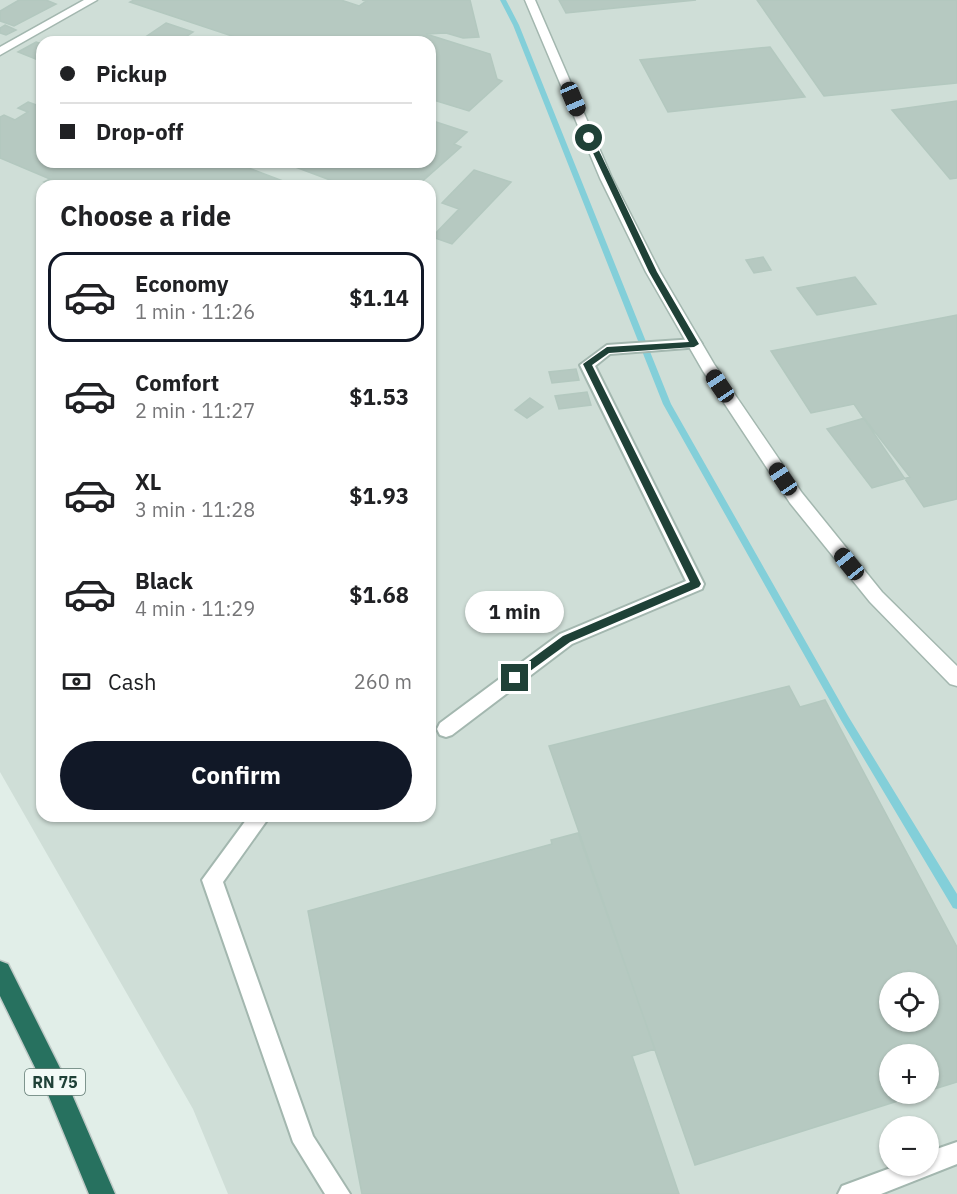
<!DOCTYPE html>
<html lang="en">
<head>
<meta charset="utf-8">
<style>
  :root { --surface:#fff; --page:#f2f2f2; --text:#202124; --muted:#757577; --line:#e0e0e0; --accent:#111827 }
  body { margin:0; font-family:"IBM Plex Sans",sans-serif; background:var(--page); color:var(--text); height:100vh; display:flex; flex-direction:column; font-size:22px; white-space:nowrap }
  * { box-sizing:border-box; margin:0 }
  p { font-size:20px; color:var(--muted) }
  .icon { flex:none; width:33px; height:33px; fill:none; stroke:currentColor; stroke-width:2; stroke-linecap:round; stroke-linejoin:round }
  .map { position:relative; flex:1; overflow:hidden }
  .sheet { position:absolute; left:36px; top:180px; width:400px; height:642px; display:flex; flex-direction:column; background:var(--surface); border-radius:18px; box-shadow:0 2px 4px #0004 }
  .sheet>* { flex:none }
  .banner { position:absolute; left:36px; top:36px; width:400px; height:132px; border-radius:18px; box-shadow:0 2px 4px #0004; display:grid; align-content:center; height:132px; padding:0 24px; background:var(--surface) }
  .buttons { position:absolute; left:879px; top:972px; display:grid; gap:12px }
  .buttons a { display:grid; place-items:center; width:60px; height:60px; border-radius:50%; background:var(--surface); box-shadow:0 2px 4px #0004; font-size:30px }
  .end { position:absolute; width:27px; height:27px; margin:-14px; border:8px solid #1f4137; background:#fff; box-shadow:0 0 0 3px #fff }
  .from { border-radius:50% }
  .bubble { position:absolute; height:42px; border-radius:21px; background:var(--surface); box-shadow:0 2px 4px #0004; font-size:20px; font-weight:700; line-height:42px; text-align:center }
  .car { position:absolute; width:18px; height:36px; margin:-18px -9px; border-radius:8px; box-shadow:0 0 4px 2px #0007; background:linear-gradient(#222 24%,#8ab4d8 0 40%,#222 0 76%,#8ab4d8 0 86%,#222 0) }
  .banner b { display:flex; align-items:center; gap:21px; height:57px; font-size:22px }
  .banner b+b { border-top:2px solid var(--line) }
  .banner i { width:15px; height:15px; background:var(--text) }
  ul { padding:0; list-style:none }
  li { display:flex; align-items:center; gap:18px; height:90px; margin:0 12px 9px; padding:0 12px; border:3px solid transparent; border-radius:18px }
  li div { flex:1 }
  li b { display:block; font-size:22px }
  li em { font-style:normal; font-weight:700 }
  li.active { border-color:var(--accent) }
  li>.icon { width:54px; height:54px; stroke-width:1.5 }
  h2 { padding:0 24px; font-size:27px; line-height:72px }
  .pay { display:flex; align-items:center; gap:15px; height:66px; padding:0 24px; font-size:22px }
  .pay p { margin-inline-start:auto }
  .cta { display:flex; gap:12px; margin-top:auto; padding:12px 24px }
  .cta a { flex:1; height:69px; border-radius:36px; background:var(--accent); color:#fff; font-size:24px; font-weight:700; line-height:69px; text-align:center }
  .map>svg:first-child { display:block }
</style>
</head>
<body>
<div class="map">
<svg width="957" height="1194" viewBox="0 0 957 1194">
  <rect width="100%" height="100%" fill="#e1eee8"/>
  <path fill="#cfded7" fill-rule="evenodd" d="M0 0H957V1194H228L193 1109 0 772ZM42 42H430V162H42ZM42 186H430V816H42ZM890 982H928V1022H890ZM890 1054H928V1094H890ZM890 1126H928V1166H890Z"/>
  <g fill="none" stroke-linecap="round" stroke-linejoin="round">
    <path fill="#83cfd9" fill-rule="evenodd" d="M500 0H506L519 25 671 404 848 716 957 894V909L953 908 842 722 663 404 513 25Z"/>
  </g>
  <path fill="#b6c9c1" stroke="#b3c8bf" stroke-width="1.5" fill-rule="evenodd" d="M19 0H46L56 4 14 26 0 21V11Z
    M134 0H341L359 6 366 1 362 0H470L479 37 463 38 446 33 426 34 490 54 497 79 502 81 469 111 430 99V42H250L130 2Z
    M559 0H696L566 13Z
    M757 0H957V83L824 96Z
    M166 23 193 32 178 42H156L144 38Z
    M5 25 16 30 6 35 0 33V28Z
    M36 42 42 44V58L38 60 18 52Z
    M770 47 805 97 668 112 640 60Z
    M957 101V178L950 179 892 110Z
    M28 102 42 107V162H233L296 186H53L44 182 50 179 0 158V117L4 115 15 120 28 112 18 108Z
    M430 120 467 132 454 144 461 147 417 186H346L282 162H430Z
    M474 170 511 182 452 244 432 237 459 209 442 203Z
    M763 257 771 270 754 273 746 260Z
    M855 277 876 304 817 315 797 288Z
    M957 315V499L924 507 854 404 811 413 771 351Z
    M576 369 579 380 552 383 549 372Z
    M587 392 591 405 559 409 555 396Z
    M530 398 543 407 527 418 515 410Z
    M864 418 910 477 872 488 827 429Z
    M789 686 800 707 825 700 957 947V1082L928 1091V1054H890V1094H920L695 1165 549 746ZM890 982H928V1022H890Z
    M578 833 655 1049 632 1056 679 1194H362L308 911 552 844 551 840Z"/>
  <g fill="none" stroke-linecap="round" stroke-linejoin="round">
    <defs>
      <path id="lane" d="M695 339 700 341 702 344 700 347 610 354 595 366 704 584 702 589 572 644 452 735 446 737 440 735 437 729 440 723 560 634 686 581 580 365 607 345Z
        M249 816H270L223 882 313 1136 350 1194H325L293 1142 202 880Z
        M957 1142V1164L881 1194H838L842 1186 896 1166H928V1152Z"/>
      <path id="street" d="M84 0H97L0 55V47Z
        M525 0H535L612 178 660 272 714 364 802 493 882 592 957 666V686L950 684 870 602 790 503 703 371 646 272 600 178Z"/>
      <path id="highway" d="M0 961 8 964 64 1076 115 1194H89L47 1092 0 996Z"/>
    </defs>
    <use href="#lane" stroke="#a3b7af" stroke-width="4"/>
    <use href="#street" stroke="#a3b7af" stroke-width="3"/>
    <use href="#highway" stroke="#c0cac7" stroke-width="3"/>
    <use href="#lane" fill="#fff" fill-rule="evenodd"/>
    <use href="#street" fill="#fff" fill-rule="evenodd"/>
    <use href="#highway" fill="#27715f" fill-rule="evenodd"/>
  </g>
  <path fill="#1f4137" d="M589 136 593 138 657 272 699 344 694 347 609 353 592 365 701 584 699 587 570 642 515 682 510 678 511 674 563 636 690 582 583 364 607 347 689 342 649 272 586 138Z"/>
  <g text-anchor="middle" dominant-baseline="central" stroke-width="5" stroke-linejoin="round" paint-order="stroke">
    <rect fill="#f2faf6" stroke="#5e7870" stroke-width="1.5" x="25" y="1069" width="60" height="26" rx="4.5"/>
    <g font-size="16" font-weight="bold" fill="#1f4137">
      <text x="55" y="1082">RN 75</text>
    </g>
  </g>
</svg>
<div class="buttons">
<a><svg class="icon" aria-label="locate" viewBox="0 0 24 24"><circle cx="12" cy="12" r="6"/><path d="M12 2v4M12 18v4M2 12h4M18 12h4"/></svg></a>
<a>+</a>
<a>−</a>
</div>
<i class="end from" style="left:589px;top:138px"></i>
<i class="end" style="left:515px;top:678px"></i>
<div class="bubble" style="left:465px;top:591px;width:99px">1 min</div>
<i class="car" style="left:573px;top:99px;rotate:157deg"></i>
<i class="car" style="left:720px;top:386px;rotate:326deg"></i>
<i class="car" style="left:783px;top:479px;rotate:326deg"></i>
<i class="car" style="left:849px;top:564px;rotate:321deg"></i>
<div class="banner">
<b><i class="from"></i>Pickup</b>
<b><i></i>Drop-off</b>
</div>
<section class="sheet">
<h2>Choose a ride</h2>
<ul>
<li class="active"><svg class="icon" aria-label="car" viewBox="0 0 24 24"><path d="M5 17H2v-5l4-1 3-4h7l3 4 3 1v5h-3M9 17h6M6 11h13"/><circle cx="7" cy="17" r="2"/><circle cx="17" cy="17" r="2"/></svg><div><b>Economy</b><p>1 min · 11:26</p></div><em>$1.14</em></li>
<li><svg class="icon" aria-label="car" viewBox="0 0 24 24"><path d="M5 17H2v-5l4-1 3-4h7l3 4 3 1v5h-3M9 17h6M6 11h13"/><circle cx="7" cy="17" r="2"/><circle cx="17" cy="17" r="2"/></svg><div><b>Comfort</b><p>2 min · 11:27</p></div><em>$1.53</em></li>
<li><svg class="icon" aria-label="car" viewBox="0 0 24 24"><path d="M5 17H2v-5l4-1 3-4h7l3 4 3 1v5h-3M9 17h6M6 11h13"/><circle cx="7" cy="17" r="2"/><circle cx="17" cy="17" r="2"/></svg><div><b>XL</b><p>3 min · 11:28</p></div><em>$1.93</em></li>
<li><svg class="icon" aria-label="car" viewBox="0 0 24 24"><path d="M5 17H2v-5l4-1 3-4h7l3 4 3 1v5h-3M9 17h6M6 11h13"/><circle cx="7" cy="17" r="2"/><circle cx="17" cy="17" r="2"/></svg><div><b>Black</b><p>4 min · 11:29</p></div><em>$1.68</em></li>
</ul>
<div class="pay"><svg class="icon" aria-label="cash" viewBox="0 0 24 24"><path d="M3 7h18v10H3z"/><circle cx="12" cy="12" r="2"/></svg>Cash<p>260 m</p></div>
<div class="cta"><a>Confirm</a></div>
</section>
</div>
</body>
</html>
